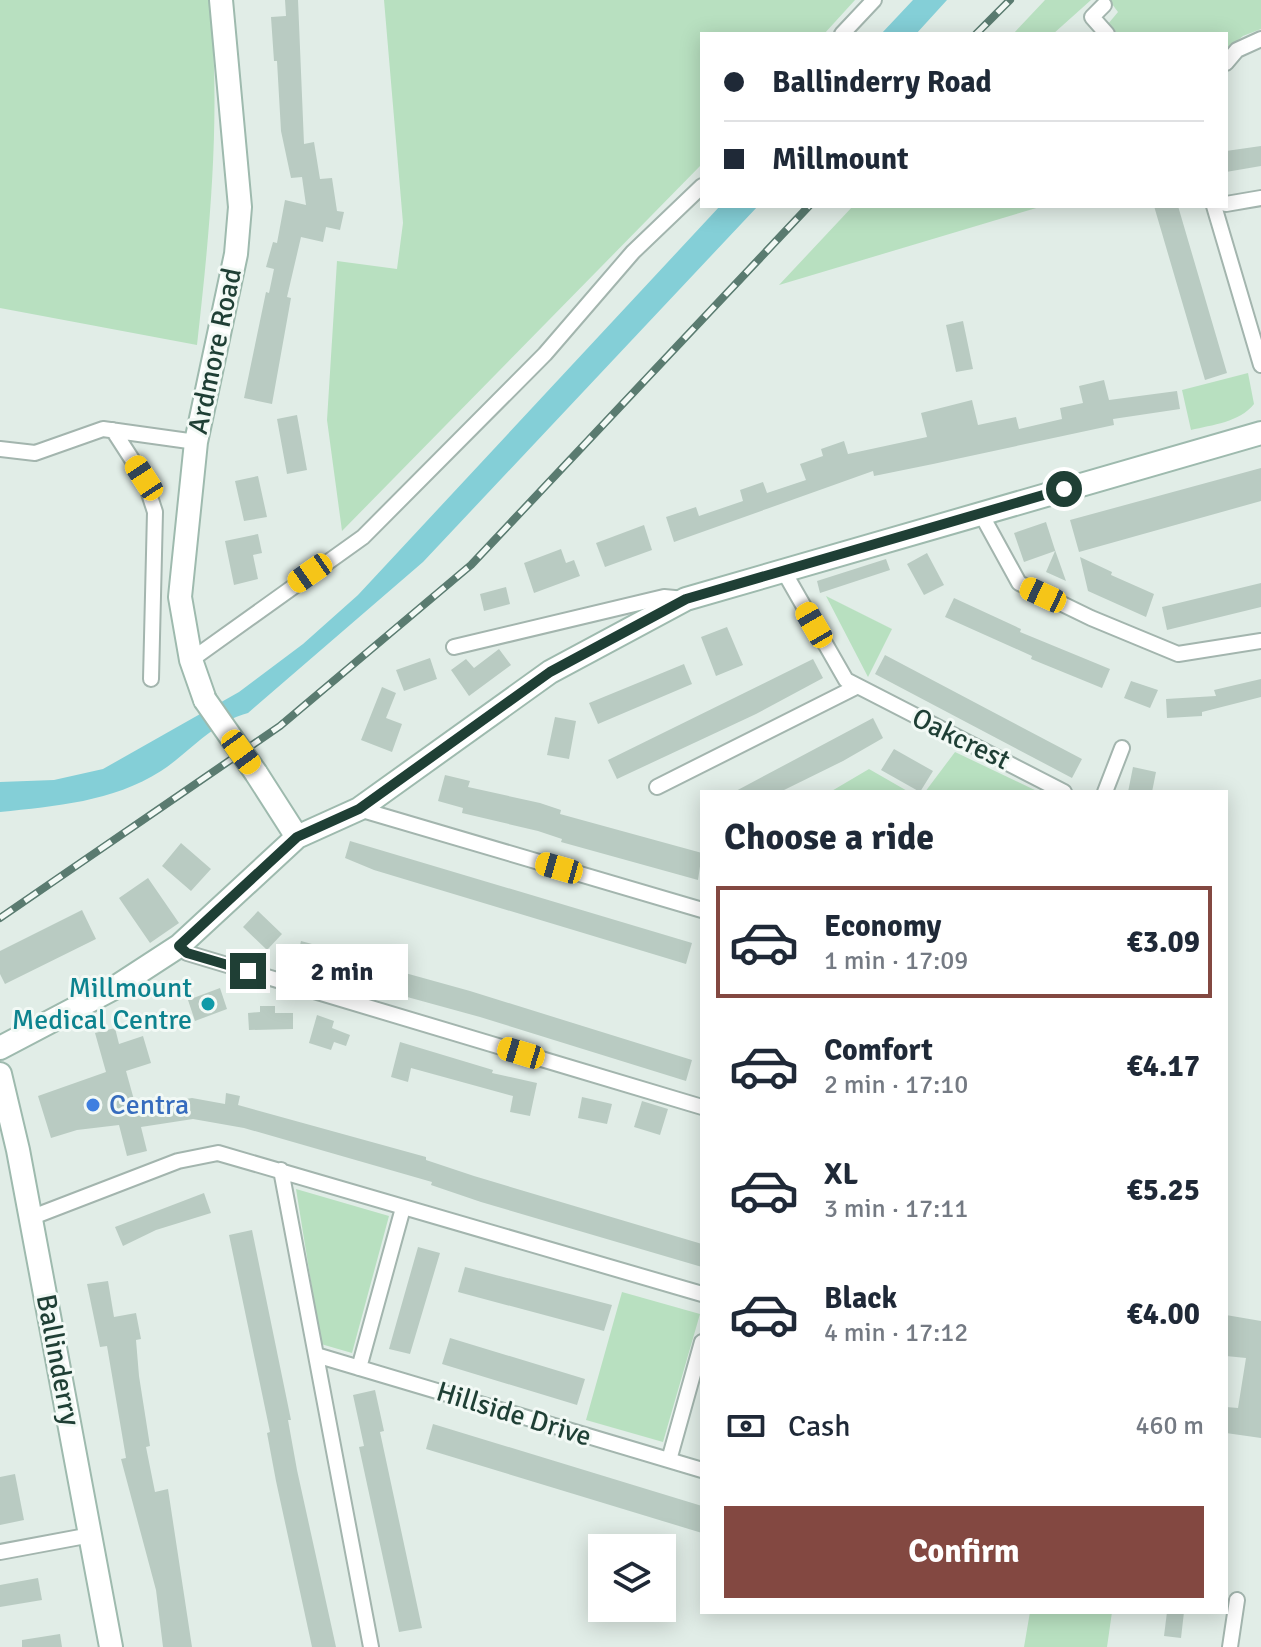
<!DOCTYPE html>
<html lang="en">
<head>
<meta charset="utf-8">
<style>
  :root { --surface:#fff; --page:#f2f2f3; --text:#1f2937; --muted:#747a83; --line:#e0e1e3; --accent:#834841 }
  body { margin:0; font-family:Signika,sans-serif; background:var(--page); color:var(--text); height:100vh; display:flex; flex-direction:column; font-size:30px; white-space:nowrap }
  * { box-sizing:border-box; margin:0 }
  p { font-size:26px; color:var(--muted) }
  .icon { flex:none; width:44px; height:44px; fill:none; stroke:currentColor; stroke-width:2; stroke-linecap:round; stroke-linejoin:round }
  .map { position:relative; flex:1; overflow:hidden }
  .drawer { position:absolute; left:700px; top:790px; width:528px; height:824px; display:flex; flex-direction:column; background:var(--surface); border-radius:0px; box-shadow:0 4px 20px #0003 }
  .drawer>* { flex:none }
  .hud { position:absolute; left:700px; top:32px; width:528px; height:176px; border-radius:0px; box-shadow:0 4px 20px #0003; display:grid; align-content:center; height:176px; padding:0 24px; background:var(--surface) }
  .buttons { position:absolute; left:588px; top:1534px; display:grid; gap:16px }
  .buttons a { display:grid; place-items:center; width:88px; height:88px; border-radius:0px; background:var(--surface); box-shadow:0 4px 20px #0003; font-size:40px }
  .end { position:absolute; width:36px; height:36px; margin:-18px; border:10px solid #1f3f35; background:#fff; box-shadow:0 0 0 4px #fff }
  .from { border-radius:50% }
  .bubble { position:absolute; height:56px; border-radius:0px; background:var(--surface); box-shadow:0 4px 20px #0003; font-size:26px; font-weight:700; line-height:56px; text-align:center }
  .car { position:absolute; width:24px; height:48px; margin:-24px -12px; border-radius:10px; box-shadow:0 0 6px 2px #0007; background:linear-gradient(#f5c518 24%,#345 0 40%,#f5c518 0 76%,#345 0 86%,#f5c518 0) }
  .hud b { display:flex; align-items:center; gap:28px; height:76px; font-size:30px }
  .hud b+b { border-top:2px solid var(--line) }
  .hud i { width:20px; height:20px; background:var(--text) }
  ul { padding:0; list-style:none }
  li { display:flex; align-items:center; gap:24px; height:112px; margin:0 16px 12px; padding:0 8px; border:4px solid transparent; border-radius:0px }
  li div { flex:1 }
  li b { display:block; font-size:30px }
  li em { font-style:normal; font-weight:700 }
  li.current { border-color:var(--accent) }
  li>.icon { width:72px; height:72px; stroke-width:1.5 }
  h2 { padding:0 24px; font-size:36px; line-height:96px }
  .pay { display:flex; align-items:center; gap:20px; height:88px; padding:0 24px; font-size:30px }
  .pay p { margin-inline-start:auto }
  .action { display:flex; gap:16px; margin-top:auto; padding:16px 24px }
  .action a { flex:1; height:92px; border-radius:0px; background:var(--accent); color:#fff; font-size:32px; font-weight:700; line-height:92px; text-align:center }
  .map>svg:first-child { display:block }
</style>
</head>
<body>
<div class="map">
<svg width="1261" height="1647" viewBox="0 0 1261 1647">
  <rect width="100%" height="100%" fill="#e1ede7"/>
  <path fill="#b8e0c0" d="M0 0H210C221 117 210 229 197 345L0 308Z
    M384 0H855L824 34H702V164L342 531 327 420 337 261 397 269 403 223Z
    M1045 0H1091L1053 34H1013Z
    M1109 0H1261V29L1243 36 1226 50V34H1118L1108 24 1118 12Z
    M853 206H1043L779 285Z
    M1248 373 1254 404C1240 422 1212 425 1191 430L1182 390Z
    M826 596 892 629 868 677Z
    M955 752 1039 792H925Z
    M869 769 909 792H830Z
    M296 1189 389 1216 352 1353 321 1344Z
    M622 1292 700 1314 663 1442 586 1420Z
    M1030 1612H1112L1107 1647H1024Z"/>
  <path fill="#84cfd7" d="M913 0H947L916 34H881Z
    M720 206H758L423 562 248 713C213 722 190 752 161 771 112 802 56 806 0 812V782L54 780 103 769 239 692 303 644 358 595Z"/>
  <path fill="#b9cbc2" d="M285 0H298L304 144 314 142 320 179 332 178 337 211 344 212 340 230 326 227 323 242 301 237 287 297 291 298 272 404 244 398 266 292 269 293 274 269 266 267 273 242 277 243 285 200 306 205 302 177 291 178 281 131 277 61H274L271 17 286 16Z
    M1261 146V166L1226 172V151Z
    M1154 206H1178L1227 373 1205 380Z
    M963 321 973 369 956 372 946 325Z
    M1104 380 1109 400 1177 391 1180 409 1113 419 1114 425 933 464 874 476 873 471 674 542 666 517 696 507 699 516 743 501 740 490 763 482 767 493 806 480 800 464 823 456 821 449 844 441 848 454 927 437 921 413 972 400 978 425 1016 417 1019 429 1062 419 1060 408 1083 403 1079 386Z
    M297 415 307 470 287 474 277 419Z
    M1261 468V501L1079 552 1070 520Z
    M258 476 267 517 244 521 235 481Z
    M1046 522 1055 550 1066 581 1046 572 1055 551 1024 562 1014 533Z
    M644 525 652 550 605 567 596 543Z
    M258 534 262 553 253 555 258 579 234 585 225 541Z
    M561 549 566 563 574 560 580 576 534 593 524 563Z
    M927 553 944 585 924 595 907 564Z
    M1080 557 1112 572 1111 575 1154 594 1146 617 1088 591Z
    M886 559 890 570 820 593 817 581Z
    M1261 583V607L1167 630 1162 607Z
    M506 587 510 604 484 611 480 594Z
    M954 598 1021 629 1020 632 1110 669 1102 688 1031 659 1032 656 945 617Z
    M727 627 743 665 716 676 701 637Z
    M499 649 511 665 469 696 451 670 466 659 474 668Z
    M885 655 1082 759 1072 778 875 674Z
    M430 658 437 679 404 691 396 670Z
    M813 659 823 678 756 714 617 779 608 760Z
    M684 664 692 684 598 724 589 703Z
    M1261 679V697L1202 712V716L1167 718 1166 699 1216 696 1214 690Z
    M1131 681 1158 690 1150 708 1124 698Z
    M382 687 396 693 386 718 402 724 392 752 361 740Z
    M555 717 576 721 569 759 547 755Z
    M873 718 883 738 843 761 780 792H734Z
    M894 749 933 771 920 792 881 770Z
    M1133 767 1156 772 1152 792H1128Z
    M445 775 470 781 468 787 540 803 561 810 560 814 702 853 698 880 561 842 562 839 538 831 462 813 463 808 438 801Z
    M350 841 692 943 686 964 374 870 345 858Z
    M181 843 211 869 191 891 162 866Z
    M148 878 179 923 150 943 119 898Z
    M82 910 96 939 5 984 0 974V951Z
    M258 911 282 934 267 950 243 927Z
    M301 941 334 950 333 953 470 991 692 1060 686 1081 480 1017 338 978 339 974 296 962Z
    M220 988 227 1009 195 1021 188 1000Z
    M260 1006H275V1013H293V1029L249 1030 248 1013 260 1012Z
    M317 1015 334 1021 332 1028 350 1035 346 1046 334 1042 331 1050 309 1043Z
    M115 1028 119 1044 143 1036 151 1063 126 1071 136 1107 192 1098 225 1104 226 1093 240 1096 238 1105 426 1157V1160L474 1176 702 1244V1267L481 1202 431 1185 432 1182 244 1128 193 1119 141 1127 147 1151 127 1156 119 1125 77 1130 51 1138 38 1096 106 1072 95 1033Z
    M400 1042 493 1070 492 1073 537 1083 530 1116 510 1112 513 1096 411 1068 408 1082 391 1077Z
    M582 1097 612 1104 607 1124 578 1118Z
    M642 1101 668 1109 660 1135 634 1127Z
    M204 1193 211 1213 156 1230 123 1246 115 1227Z
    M252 1230 291 1420H288L297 1470 336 1647H312L276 1481 267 1433 270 1432 229 1235Z
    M418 1247 440 1253 410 1354 389 1349Z
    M465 1267 612 1305 604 1331 458 1292Z
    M108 1281 114 1317 136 1313 141 1339 136 1340 139 1376 150 1446 146 1447 155 1492 168 1489 192 1647H163L156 1590 121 1459 126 1458 107 1346 100 1347 87 1284Z
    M1226 1315 1261 1321V1438L1226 1433V1407L1238 1408 1246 1358 1226 1356Z
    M450 1338 585 1379 577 1405 442 1364Z
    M375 1390 384 1431 380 1432 422 1628 399 1632 359 1447 364 1446 353 1395Z
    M433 1424 702 1506V1533L426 1449Z
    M15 1474 24 1520 0 1525V1477Z
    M38 1578 42 1600 0 1607V1585Z
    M1167 1612H1184L1181 1638 1164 1636Z
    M60 1634 62 1647H22V1640Z"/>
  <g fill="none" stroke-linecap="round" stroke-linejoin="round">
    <defs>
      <path id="street" d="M1104 5 1092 17 1107 34
        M842 34 874 0
        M1226 63 1237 50 1261 39
        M1226 204 1261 198
        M1214 206 1261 365
        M113 430 144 478 155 512 151 679
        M0 449 35 453 103 429 196 442
        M980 512 1019 583 1091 618 1178 654 1261 641
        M783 570 846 680 1064 792
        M454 647 664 597 685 599
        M191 660 363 537 545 354 633 252 702 186
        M657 787 856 687
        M1105 792 1122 748
        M359 809 702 910
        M179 946 187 953 702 1107
        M281 1170 371 1647
        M30 1218 178 1161 218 1153 702 1294
        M316 1355 702 1470
        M359 1368 403 1208
        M669 1460 702 1342
        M0 1552 91 1535
        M1230 1647 1237 1600"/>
      <path id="secondary" d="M205 700 191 660 180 597 196 442 236 254 240 207 221 0
        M256 773 297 837
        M0 1048 116 987 179 946 297 837 359 809 550 672 686 599 1261 433
        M0 1074 18 1150 111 1647"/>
    </defs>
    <use href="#street" stroke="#a3b5ae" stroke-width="18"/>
    <use href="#secondary" stroke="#9ebaae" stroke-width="26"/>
    <use href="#street" stroke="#fff" stroke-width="14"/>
    <use href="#secondary" stroke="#fff" stroke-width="22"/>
    <defs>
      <path id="rail" d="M976 34 1010 0
        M0 918 280 726 471 565 809 206"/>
    </defs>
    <use href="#rail" stroke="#5a7b70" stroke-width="8"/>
    <use href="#rail" stroke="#f2f9f5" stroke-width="5" stroke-dasharray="15" stroke-linecap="butt"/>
    <defs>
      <path id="secondary-bridge" d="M205 700 256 773"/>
    </defs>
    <use href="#secondary-bridge" stroke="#9ebaae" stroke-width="26" stroke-linecap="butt"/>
    <use href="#secondary-bridge" stroke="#fff" stroke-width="22"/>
  </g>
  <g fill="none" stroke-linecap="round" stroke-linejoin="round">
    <path stroke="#1f3f35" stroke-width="10" d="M248 971 187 953 179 946 297 837 359 809 550 672 686 599 1064 489"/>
  </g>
  <circle fill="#0f9aa8" stroke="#f2f9f5" stroke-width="3" cx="208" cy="1004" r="8"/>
  <circle fill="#3f7fe0" stroke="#f2f9f5" stroke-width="3" cx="93" cy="1105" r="8"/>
  <g text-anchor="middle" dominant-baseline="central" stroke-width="6" stroke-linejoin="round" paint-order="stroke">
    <g font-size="28" fill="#1f3f35" stroke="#f2f9f5">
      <text transform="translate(215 351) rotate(-78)">Ardmore Road</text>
      <text transform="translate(961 739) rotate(26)">Oakcrest</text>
      <text transform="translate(58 1360) rotate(79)">Ballinderry</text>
      <text transform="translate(514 1414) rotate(17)">Hillside Drive</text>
    </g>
    <g font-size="28" fill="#0d838f" stroke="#f2f9f5" text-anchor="end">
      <text x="192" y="988">Millmount<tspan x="192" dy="32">Medical Centre</tspan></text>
    </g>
    <g font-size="28" fill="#366cbe" stroke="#f2f9f5" text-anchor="start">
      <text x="109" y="1105">Centra</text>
    </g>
  </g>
</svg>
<div class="buttons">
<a><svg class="icon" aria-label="layers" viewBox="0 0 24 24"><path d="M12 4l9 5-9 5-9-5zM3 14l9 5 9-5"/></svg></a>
</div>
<i class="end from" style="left:1064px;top:489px"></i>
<i class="end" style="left:248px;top:971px"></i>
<div class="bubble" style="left:276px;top:944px;width:132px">2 min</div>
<i class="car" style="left:144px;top:478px;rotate:327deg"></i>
<i class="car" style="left:310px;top:573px;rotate:235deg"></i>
<i class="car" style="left:1043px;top:595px;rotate:295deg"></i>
<i class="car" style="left:814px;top:625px;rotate:330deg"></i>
<i class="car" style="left:241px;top:752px;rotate:144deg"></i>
<i class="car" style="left:559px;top:868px;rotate:286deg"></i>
<i class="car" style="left:521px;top:1053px;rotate:287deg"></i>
<div class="hud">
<b><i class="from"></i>Ballinderry Road</b>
<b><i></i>Millmount</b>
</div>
<section class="drawer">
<h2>Choose a ride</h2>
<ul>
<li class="current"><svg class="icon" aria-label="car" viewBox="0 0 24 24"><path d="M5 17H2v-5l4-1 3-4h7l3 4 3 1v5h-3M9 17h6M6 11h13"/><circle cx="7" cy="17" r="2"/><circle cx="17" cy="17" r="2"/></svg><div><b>Economy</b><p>1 min · 17:09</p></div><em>€3.09</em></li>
<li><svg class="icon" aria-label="car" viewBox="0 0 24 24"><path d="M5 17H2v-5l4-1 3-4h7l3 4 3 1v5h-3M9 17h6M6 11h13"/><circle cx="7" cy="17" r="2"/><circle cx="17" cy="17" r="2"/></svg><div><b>Comfort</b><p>2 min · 17:10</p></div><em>€4.17</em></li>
<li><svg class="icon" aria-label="car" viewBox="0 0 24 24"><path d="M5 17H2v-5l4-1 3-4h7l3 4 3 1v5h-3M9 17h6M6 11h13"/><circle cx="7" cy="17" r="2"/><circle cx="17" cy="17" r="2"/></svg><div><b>XL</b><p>3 min · 17:11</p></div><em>€5.25</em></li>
<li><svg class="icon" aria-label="car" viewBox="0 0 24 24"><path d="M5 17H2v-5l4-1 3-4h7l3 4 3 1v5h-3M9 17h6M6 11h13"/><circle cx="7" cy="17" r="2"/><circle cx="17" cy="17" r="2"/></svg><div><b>Black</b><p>4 min · 17:12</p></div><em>€4.00</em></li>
</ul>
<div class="pay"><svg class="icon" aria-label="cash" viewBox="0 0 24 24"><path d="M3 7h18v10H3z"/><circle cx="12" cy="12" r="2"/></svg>Cash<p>460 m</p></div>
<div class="action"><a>Confirm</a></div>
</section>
</div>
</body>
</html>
